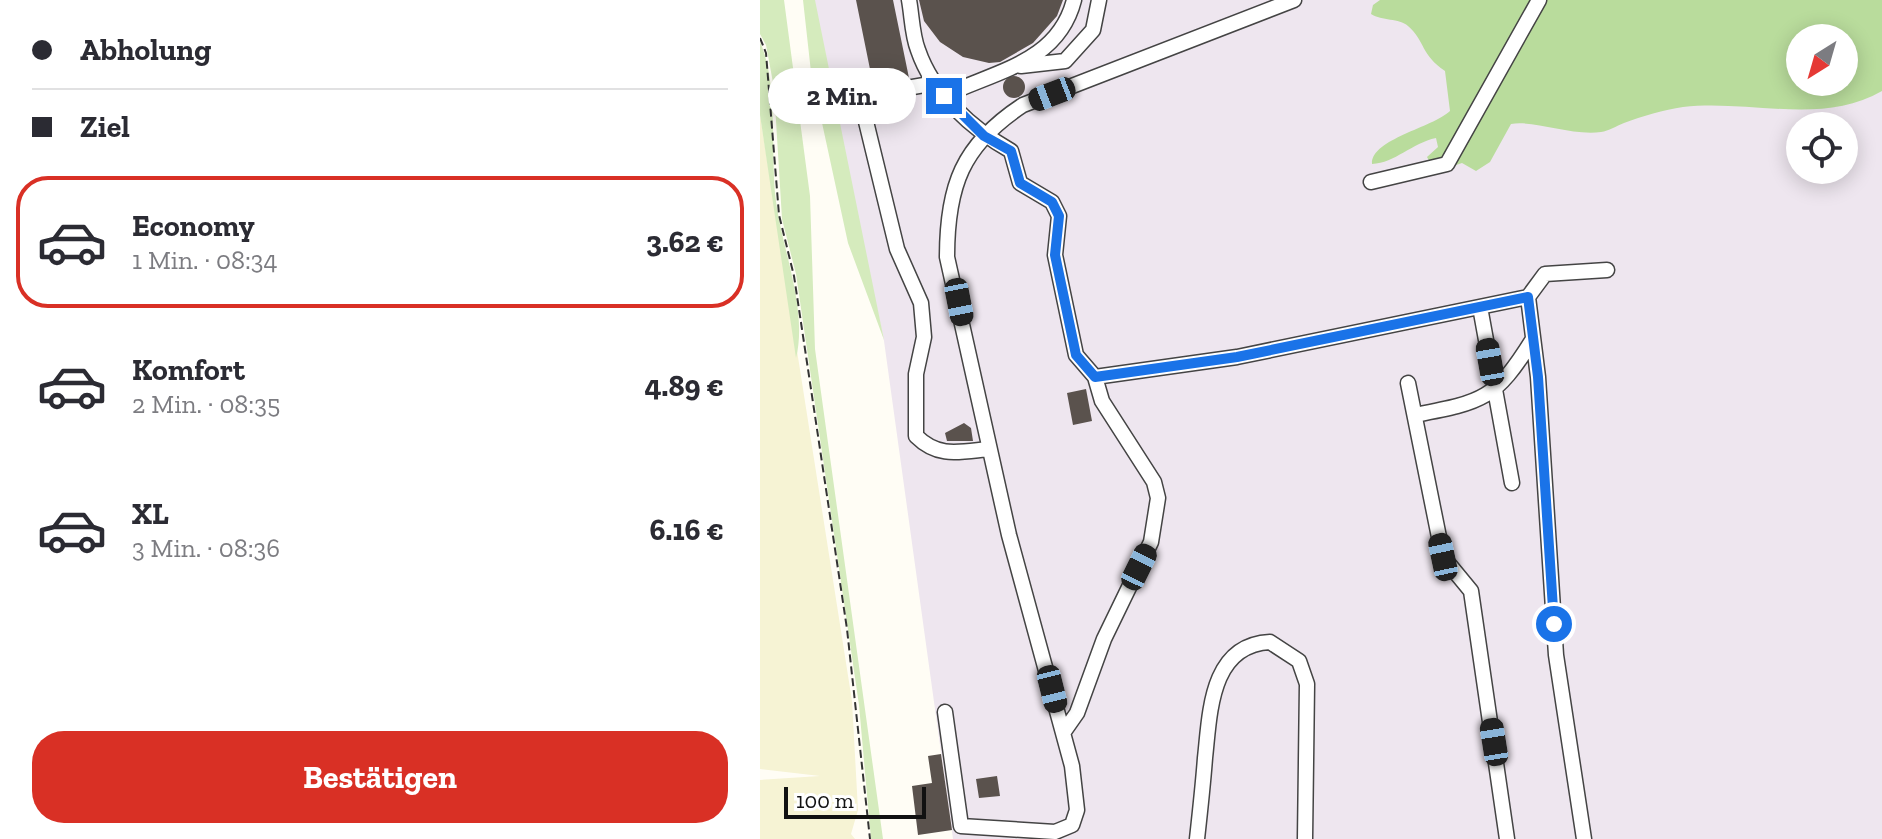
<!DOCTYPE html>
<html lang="de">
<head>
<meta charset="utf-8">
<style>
  :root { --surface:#fff; --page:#f7f7f7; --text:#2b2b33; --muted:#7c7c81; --line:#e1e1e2; --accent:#d93025 }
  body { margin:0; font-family:"Zilla Slab",serif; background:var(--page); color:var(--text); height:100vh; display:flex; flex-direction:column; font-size:30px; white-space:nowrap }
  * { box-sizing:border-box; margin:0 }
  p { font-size:26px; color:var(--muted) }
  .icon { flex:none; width:44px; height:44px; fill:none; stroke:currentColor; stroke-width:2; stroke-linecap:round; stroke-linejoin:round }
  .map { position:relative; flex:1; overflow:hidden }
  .panel { display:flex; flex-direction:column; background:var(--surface); width:760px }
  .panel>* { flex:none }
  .banner { display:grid; align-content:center; height:176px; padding:0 32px; background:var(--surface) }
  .needle { width:52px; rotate:217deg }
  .controls { position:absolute; left:1026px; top:24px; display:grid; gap:16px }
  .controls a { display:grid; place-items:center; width:72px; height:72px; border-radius:50%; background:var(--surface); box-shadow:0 4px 20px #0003; font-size:40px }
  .scale { position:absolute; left:24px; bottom:20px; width:142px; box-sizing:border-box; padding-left:8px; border:4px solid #111; border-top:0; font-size:22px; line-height:28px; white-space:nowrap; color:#111; -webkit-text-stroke:6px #fff; paint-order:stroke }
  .end { position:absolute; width:36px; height:36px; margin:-18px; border:10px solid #1a73e8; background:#fff; box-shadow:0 0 0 4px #fff }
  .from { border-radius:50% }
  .bubble { position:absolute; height:56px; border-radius:28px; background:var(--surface); box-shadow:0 4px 20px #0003; font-size:26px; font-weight:800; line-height:56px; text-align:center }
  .car { position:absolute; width:24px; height:48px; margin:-24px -12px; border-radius:10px; box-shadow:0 0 6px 2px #0007; background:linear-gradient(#222 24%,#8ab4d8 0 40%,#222 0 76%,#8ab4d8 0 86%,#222 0) }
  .banner b { display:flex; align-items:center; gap:28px; height:76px; font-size:30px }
  .banner b+b { border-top:2px solid var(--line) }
  .banner i { width:20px; height:20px; background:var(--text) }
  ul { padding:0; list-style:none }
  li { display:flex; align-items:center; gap:24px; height:132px; margin:0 16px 12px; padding:0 16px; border:4px solid transparent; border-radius:32px }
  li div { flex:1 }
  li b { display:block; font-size:30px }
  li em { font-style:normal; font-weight:800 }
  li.selected { border-color:var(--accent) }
  li>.icon { width:72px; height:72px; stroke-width:1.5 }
  .action { display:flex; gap:16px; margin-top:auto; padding:16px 32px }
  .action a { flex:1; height:92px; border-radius:32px; background:var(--accent); color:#fff; font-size:32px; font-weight:800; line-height:92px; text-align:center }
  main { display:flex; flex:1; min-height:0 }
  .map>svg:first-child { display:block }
</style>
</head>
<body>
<main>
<section class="panel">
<div class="banner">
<b><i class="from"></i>Abholung</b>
<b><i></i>Ziel</b>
</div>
<ul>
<li class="selected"><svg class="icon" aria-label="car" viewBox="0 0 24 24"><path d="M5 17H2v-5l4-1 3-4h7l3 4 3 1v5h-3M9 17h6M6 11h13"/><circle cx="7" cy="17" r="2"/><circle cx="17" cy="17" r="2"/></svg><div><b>Economy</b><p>1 Min. · 08:34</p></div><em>3.62 €</em></li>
<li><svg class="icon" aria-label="car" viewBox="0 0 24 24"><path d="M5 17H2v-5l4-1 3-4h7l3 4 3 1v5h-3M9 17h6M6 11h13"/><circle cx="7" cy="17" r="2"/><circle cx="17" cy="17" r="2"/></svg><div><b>Komfort</b><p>2 Min. · 08:35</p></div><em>4.89 €</em></li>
<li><svg class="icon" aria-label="car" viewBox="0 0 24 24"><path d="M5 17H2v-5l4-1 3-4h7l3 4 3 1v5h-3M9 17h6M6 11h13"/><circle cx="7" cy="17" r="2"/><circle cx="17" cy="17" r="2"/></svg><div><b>XL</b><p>3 Min. · 08:36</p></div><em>6.16 €</em></li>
</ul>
<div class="action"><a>Bestätigen</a></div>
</section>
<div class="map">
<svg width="1122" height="839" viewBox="0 0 1122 839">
  <rect width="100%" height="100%" fill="#fffdf5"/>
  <path fill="#eee6ef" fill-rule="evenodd" d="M51 0H1122V839H193L124 341ZM1040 38H1084V82H1040ZM1040 126H1084V170H1040Z"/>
  <path fill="#f6f3d4" d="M0 115 92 701 98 810 91 834 95 839H0V780L60 776 0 769Z"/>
  <path fill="#d5ebbd" d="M0 0H24L50 196 55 349 123 839H111L99 705 36 274 22 219 14 88 6 45 0 34Z
    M43 0H55L124 340 88 243 51 72Z
    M0 42C19 83 10 156 16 201 22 249 48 310 36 358L0 115Z"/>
  <path fill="#b9dc9c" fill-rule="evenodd" d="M620 0H1122V91C1062 126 989 99 923 107 904 110 882 116 864 123 856 126 849 131 841 132 811 136 775 120 751 124L730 162 716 171 702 163 675 172 667 157 678 147 676 138C652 143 635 163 612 164 611 139 672 128 690 111L685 71C661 55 665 41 648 26 639 18 622 21 611 14L613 5ZM1040 38H1084V82H1040Z"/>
  <path fill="#5a524d" d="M96 0H133L149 78 113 84Z
    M159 0H303L297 16 273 43 240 62 229 63 203 57 180 42 164 21Z
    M243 87a11 11 0 1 1 22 0a11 11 0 1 1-22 0Z
    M326 389 332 421 313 425 307 393Z
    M204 423 211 428 213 441H187L185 433Z
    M181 754 192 830 158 835 152 786 172 783 168 756Z
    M237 776 240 796 219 798 216 779Z"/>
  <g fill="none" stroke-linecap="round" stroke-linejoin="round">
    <defs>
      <path id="minor" d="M149 0C152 16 152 35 158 50 173 94 212 129 251 151L260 183 292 202 299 216 295 255 316 355 335 377 477 357 768 297 785 274 847 270
        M261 66 305 61 333 30 339 0
        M176 83 106 95 101 101 137 249 161 303 164 337 156 374V436C178 458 199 452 228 449
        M184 96C235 71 298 63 314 0
        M611 182 687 164 779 0
        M768 297 778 377 796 655 824 839
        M720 307 752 483
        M648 383 683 557 711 591 747 839
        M655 415C723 402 735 400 773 339
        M185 712 201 826 295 832 312 825 317 810 312 766 249 535 187 257C187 186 202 145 263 105L534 0
        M303 733 317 713 344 639 391 542 398 498 394 482 342 401 335 377
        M437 839C440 812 443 785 445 758 450 713 450 645 510 642L539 661 547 684 545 839"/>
    </defs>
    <use href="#minor" stroke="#444" stroke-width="17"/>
    <path stroke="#333" stroke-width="2" stroke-dasharray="8 4" stroke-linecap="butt" d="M0 38 6 53 19 215 34 276 87 629 110 839"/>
    <use href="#minor" stroke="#fff" stroke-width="14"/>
  </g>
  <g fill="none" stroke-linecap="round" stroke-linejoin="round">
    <path stroke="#1a73e8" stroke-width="10" d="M184 96 224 136 251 151 260 183 292 202 299 216 295 255 316 355 335 377 477 357 768 297 778 377 794 624"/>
  </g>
</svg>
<div class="controls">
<a><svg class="needle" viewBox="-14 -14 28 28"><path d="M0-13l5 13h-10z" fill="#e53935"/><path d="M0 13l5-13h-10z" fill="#7c7c81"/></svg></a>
<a><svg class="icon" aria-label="locate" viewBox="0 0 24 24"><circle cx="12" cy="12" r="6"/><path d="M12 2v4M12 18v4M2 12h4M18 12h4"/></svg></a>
</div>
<div class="scale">100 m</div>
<i class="end from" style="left:794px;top:624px"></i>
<i class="end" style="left:184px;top:96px"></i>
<div class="bubble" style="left:8px;top:68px;width:148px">2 Min.</div>
<i class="car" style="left:292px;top:94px;rotate:249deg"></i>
<i class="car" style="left:199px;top:302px;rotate:169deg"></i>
<i class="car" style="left:730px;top:362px;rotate:350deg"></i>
<i class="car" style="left:683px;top:557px;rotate:348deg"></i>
<i class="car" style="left:379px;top:567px;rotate:26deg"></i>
<i class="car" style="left:292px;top:689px;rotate:166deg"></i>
<i class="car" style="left:734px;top:742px;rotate:351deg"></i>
</div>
</main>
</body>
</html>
